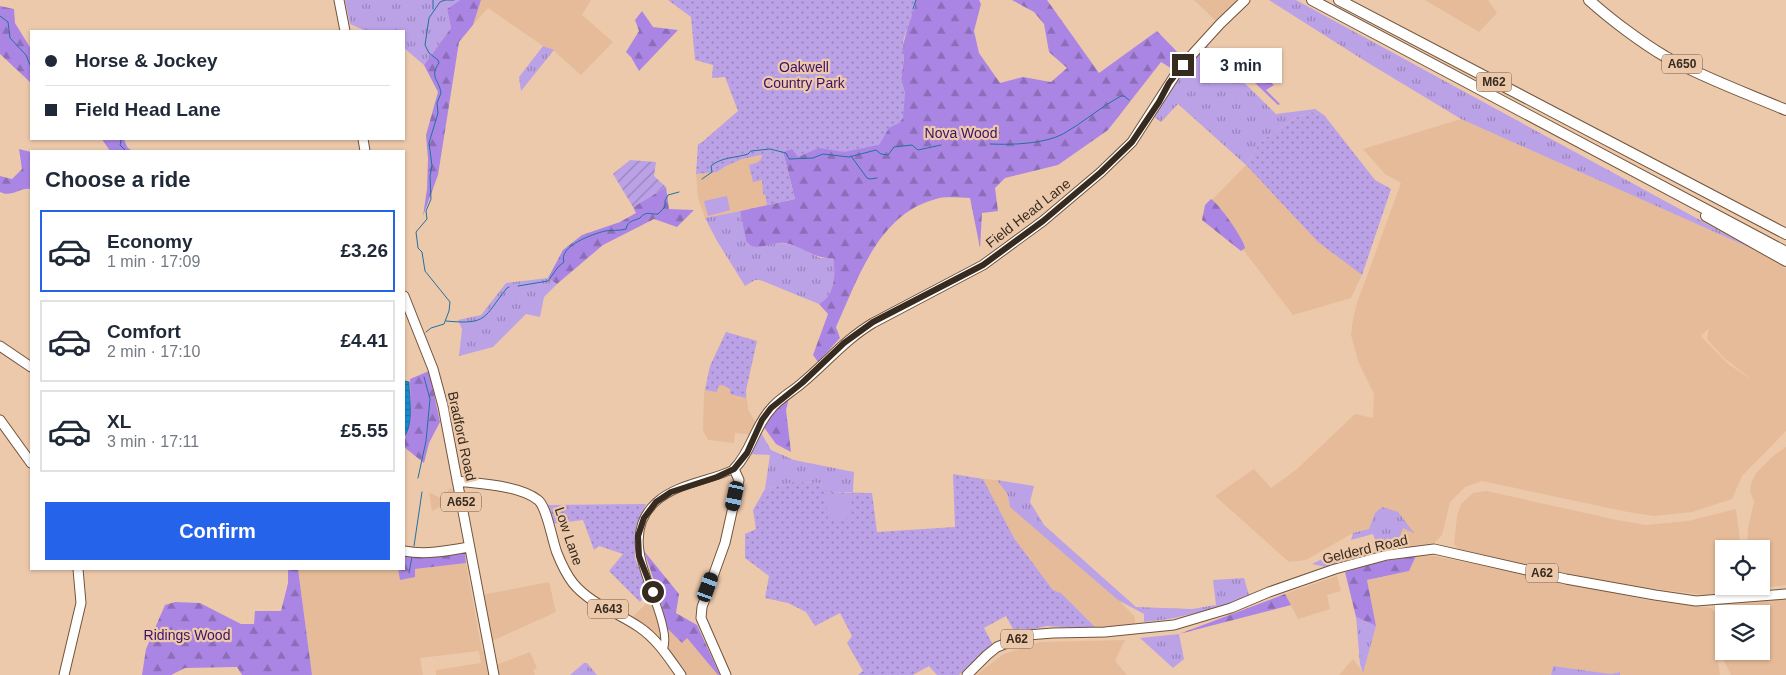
<!DOCTYPE html>
<html lang="en">
<head>
<meta charset="utf-8">
<style>
  :root { --surface:#fff; --page:#f2f2f3; --text:#1f2937; --muted:#747a83; --line:#e0e1e3; --accent:#2563eb }
  body { margin:0; font-family:Helvetica,sans-serif; background:var(--page); color:var(--text); height:100vh; display:flex; flex-direction:column; font-size:19px; white-space:nowrap }
  * { box-sizing:border-box; margin:0 }
  p { font-size:16px; color:var(--muted) }
  .icon { flex:none; width:28px; height:28px; fill:none; stroke:currentColor; stroke-width:2; stroke-linecap:round; stroke-linejoin:round }
  .map { position:relative; flex:1; overflow:hidden }
  .panel { position:absolute; left:30px; top:150px; width:375px; height:420px; display:flex; flex-direction:column; background:var(--surface); border-radius:0px; box-shadow:0 1px 4px #0004 }
  .panel>* { flex:none }
  .banner { position:absolute; left:30px; top:30px; width:375px; height:110px; border-radius:0px; box-shadow:0 1px 4px #0004; display:grid; align-content:center; height:110px; padding:0 15px; background:var(--surface) }
  .buttons { position:absolute; left:1715px; top:540px; display:grid; gap:10px }
  .buttons a { display:grid; place-items:center; width:55px; height:55px; border-radius:0px; background:var(--surface); box-shadow:0 1px 4px #0004; font-size:25px }
  .end { position:absolute; width:22px; height:22px; margin:-11px; border:6px solid #372a1e; background:#fff; box-shadow:0 0 0 2px #fff }
  .from { border-radius:50% }
  .bubble { position:absolute; height:35px; border-radius:0px; background:var(--surface); box-shadow:0 1px 4px #0004; font-size:16px; font-weight:700; line-height:35px; text-align:center }
  .car { position:absolute; width:15px; height:30px; margin:-15px -8px; border-radius:6px; box-shadow:0 0 4px 1px #0007; background:linear-gradient(#222 24%,#8ab4d8 0 40%,#222 0 76%,#8ab4d8 0 86%,#222 0) }
  .banner b { display:flex; align-items:center; gap:18px; height:48px; font-size:19px }
  .banner b+b { border-top:1px solid var(--line) }
  .banner i { width:12px; height:12px; background:var(--text) }
  ul { padding:0; list-style:none }
  li { display:flex; align-items:center; gap:15px; height:82px; margin:0 10px 8px; padding:0 5px; border:2px solid var(--line); border-radius:0px }
  li div { flex:1 }
  li b { display:block; font-size:19px }
  li em { font-style:normal; font-weight:700 }
  li.on { border-color:var(--accent) }
  li>.icon { width:45px; height:45px; stroke-width:1.5 }
  h2 { padding:0 15px; font-size:22px; line-height:60px }
  .primary-button { display:flex; gap:10px; margin-top:auto; padding:10px 15px }
  .primary-button a { flex:1; height:58px; border-radius:0px; background:var(--accent); color:#fff; font-size:20px; font-weight:700; line-height:58px; text-align:center }
  .map>svg:first-child { display:block }
</style>
</head>
<body>
<div class="map">
<svg width="1786" height="675" viewBox="0 0 1786 675">
  <defs>
    <pattern id="grass-tufts" width="24" height="20" patternUnits="userSpaceOnUse" patternTransform="scale(1.25)"><rect width="24" height="20" fill="#bba1e6"/><path d="M3 7l-1-3M5 7V3M7 7l1-3M15 17l-1-3M17 17v-4M19 17l1-3" fill="none" stroke="#9983ba"/></pattern>
    <pattern id="forest-firs" width="22" height="20" patternUnits="userSpaceOnUse" patternTransform="scale(1.25)"><rect width="22" height="20" fill="#ab85e4"/><path d="M5 1l3.5 6h-7zM16 11l3.5 6h-7z" fill="#8c6db8"/></pattern>
    <pattern id="park-dots" width="8" height="8" patternUnits="userSpaceOnUse" patternTransform="scale(1.25)"><rect width="8" height="8" fill="#bba1e6"/><path d="M2 2h.1M6 6h.1" fill="none" stroke="#9983ba" stroke-width="1.8" stroke-linecap="round"/></pattern>
    <pattern id="garden-furrows" width="10" height="10" patternUnits="userSpaceOnUse" patternTransform="scale(1.25)"><rect width="10" height="10" fill="#bba1e6"/><path d="M-1 1l2-2M0 10L10 0M9 11l2-2" fill="none" stroke="#9983ba"/></pattern>
    <pattern id="water-rules" width="6" height="5" patternUnits="userSpaceOnUse" patternTransform="scale(1.25)"><rect width="6" height="5" fill="#1890d4"/><path d="M0 2.5h6" fill="none" stroke="#1676ab"/></pattern>
  </defs>
  <rect width="100%" height="100%" fill="#edc9ac"/>
  <path fill="#e5bb99" fill-rule="evenodd" d="M481 0H591L582 15 613 42 581 75 554 51 543 46 488 8 473 25Z
    M1194 0H1239L1218 23Z
    M1425 0H1488L1497 13 1479 32Z
    M1461 119 1755 250 1786 269V431L1742 476 1732 499 1692 512 1654 516 1628 512 1482 481 1465 487 1450 502 1442 535 1434 543 1395 548 1403 527 1413 532 1375 513 1369 529 1353 533 1306 560 1289 562 1215 496 1254 469 1271 488 1297 469 1355 414 1373 418 1374 394 1358 361 1351 335 1353 319 1357 303 1401 183 1385 174 1363 149ZM1709 328 1707 339 1724 358 1754 381 1728 364 1701 336Z
    M783 152 795 199 705 218 698 198 696 174 717 172 726 166 742 159Z
    M1246 165 1318 242 1362 275 1351 298 1293 315 1208 204Z
    M726 332 757 341 746 390 748 409 757 425 750 438 747 434 735 433 734 443 708 440 703 430 704 394 710 366Z
    M1786 447V585L1758 589 1754 586H1761V549H1747L1748 528 1754 502 1750 491 1751 484 1756 473 1773 456Z
    M983 479 997 480 1008 495 1010 507 1113 594 1135 617V626L1097 629 1061 593 1053 590 1014 538Z
    M450 488 455 490 456 501 447 503 432 511 429 492 440 498 446 494Z
    M1486 491 1617 520 1646 525 1688 521 1736 509 1741 549H1724V586H1745L1746 591 1706 595 1648 588 1570 574 1460 551 1454 544 1457 517 1461 504 1473 493Z
    M1416 556H1435L1647 600 1711 608 1716 613 1715 645 1720 675H1620V672L1611 674 1553 666 1551 675H1339L1353 659 1363 672 1376 626 1367 580 1409 571Z
    M466 563 482 651 491 650 482 595 549 582 556 612 492 641 496 665 530 652 537 668 533 670 535 675H436V670L481 663 479 651 420 658 423 675H312L298 569H398L400 580 415 569Z
    M1337 576 1341 591 1327 595 1330 609 1298 619 1285 594Z
    M651 599 660 621 682 642 687 638 718 675H683L630 619Z
    M1786 599V675H1731L1724 661V651H1761V614H1725V610L1734 604Z
    M1125 640 1115 661 1127 675H976L1004 654 1040 642Z"/>
  <path fill="url(#grass-tufts)" d="M345 0H460L447 9 451 28 424 65 404 48V31H366L350 24Z
    M1269 0H1296L1755 250 1461 119 1365 61Z
    M1205 44 1276 114 1315 109 1324 115 1311 112 1295 118 1260 142 1246 165 1178 104 1161 122 1153 116 1180 72Z
    M543 46 554 50 521 91 519 77Z
    M740 211 746 241 749 245 782 243 797 246 820 258H833C836 273 835 296 819 304L760 280H755L745 286 717 241 705 218Z
    M548 278 557 284 544 297 540 317 526 314 493 347 459 356 462 329 458 320 481 315 506 283Z
    M760 431 771 450 794 460 854 472 853 492H822L821 483 794 482 765 489 770 455 750 454Z
    M997 480 1034 486 1030 502 1044 525 1136 607 1192 609 1216 605 1213 580 1244 578 1249 595 1219 608 1169 619 1144 622V614L1118 600 1010 507 1008 495Z
    M1382 507 1398 512 1414 533 1403 528 1395 548 1379 551 1373 534 1351 540 1353 533 1369 529 1375 513Z
    M1338 551 1342 557 1341 562 1326 567 1312 564Z
    M1356 617 1376 626 1363 673 1360 664Z
    M1179 634 1184 659 1173 668 1140 638Z
    M584 663H587L597 675H570Z
    M1553 666 1611 674 1620 672V675H1551Z"/>
  <path fill="url(#forest-firs)" d="M460 0H481L473 25 459 42 438 175 423 216 427 189 428 159 426 135 438 92 424 65 451 28 447 9Z
    M915 0H979L981 4 974 31 979 53 1000 83 1023 77 1051 82 1067 68 1049 52 1044 24 1034 12 1012 0H1047L1099 73 1157 31 1184 59 1174 70 1161 62 1108 130 1058 165 1005 178 995 188 998 211 982 213 980 248 970 198C959 198 946 196 936 199 878 214 858 279 836 327L840 338 818 362 813 355 828 314 819 304C835 296 836 273 833 258 815 260 801 245 784 243 772 241 754 254 746 241L740 211 795 199 783 152 905 94 901 79 904 58 902 49Z
    M0 6 14 9 15 23 31 49V83L0 54Z
    M642 11 653 27 678 30 639 71 631 57 626 52 639 31 635 20Z
    M1236 55 1274 85 1266 90 1280 104 1278 105 1231 60Z
    M102 139H124L127 147 132 151H110Z
    M19 149 31 152V189C20 187 12 198 0 192V176L12 179 22 169Z
    M666 187 669 209 694 210 677 227 654 219 603 245 557 284 548 278 563 250 582 235 620 222 636 213 633 207Z
    M1211 199C1219 204 1244 239 1245 248L1241 251 1202 220 1205 205Z
    M429 371 440 422 429 443 424 463 404 447C404 438 408 432 409 423 411 409 410 393 410 379Z
    M790 394 786 410 791 452 776 444 761 423Z
    M644 551 679 594 676 613 697 625 720 675H718L687 638 682 643 666 627 660 598Z
    M465 553 466 563 415 569V577L400 580 398 569H404V554L426 557Z
    M1416 556 1409 571 1367 580 1376 626 1356 617 1345 572 1378 562Z
    M288 569H298L312 675H242L237 667 185 668 171 675H142L146 649 165 605 175 602 200 603 241 624H254L255 611H281L288 583Z
    M1285 594 1291 605 1179 634Z"/>
  <path fill="url(#park-dots)" d="M668 0H915V7L904 38 902 48 904 58 901 79 905 93 903 118 899 123 889 128 879 145 844 152 819 148 798 157 792 149 783 152 795 199 767 205 765 194 763 195 762 180 753 182 749 165C755 163 761 163 762 155L742 159 726 166 717 172 696 174 698 144 701 143 738 111 725 77 712 78 713 65 695 60 691 17Z
    M1311 112 1324 115 1375 180 1391 189 1362 275 1318 242 1246 165 1260 142 1295 118Z
    M726 332 757 341 746 390V398L730 394V389L727 387 721 385 718 387 717 392 705 390 710 366Z
    M953 474 983 479 1014 538 1053 590 1061 593 1097 629 1047 626 1015 633 1006 616 984 628 993 645 981 654 959 675H937L929 666 913 675H858L863 671 847 643 852 636 840 613 815 626 806 612 788 603 765 598 769 576 745 558V534L756 529 753 510 765 489 794 482 821 483 823 492 872 493 877 532 955 527Z
    M646 504 636 526 635 558 648 591 640 602 609 571 623 554 599 546 594 550 583 520 551 524 547 505Z"/>
  <path fill="url(#garden-furrows)" d="M630 160 656 162 654 176 666 187 633 207 613 174Z"/>
  <path fill="#bba1e6" d="M727 196 730 210 708 216 704 201Z
    M826 494H851L852 518 828 520Z"/>
  <path fill="url(#water-rules)" stroke="#21719d" d="M404 381 409 382C409 398 414 424 404 437Z"/>
  <g fill="none" stroke-linecap="round" stroke-linejoin="round">
    <path stroke="#21719d" stroke-width="1" d="M433 0V9
      M445 0H454
      M913 9 916 0
      M0 16 8 22 10 38 26 55 31 67
      M119 139 121 141 120 145 126 151
      M990 144C1012 145 1044 144 1063 134 1083 123 1100 107 1121 96H1124L1129 100
      M851 156 867 178 870 179 877 178
      M702 179 712 172 711 166C721 157 736 158 748 154L751 151 770 149 786 153 789 159 813 158 823 154 849 157 876 150 881 154 888 155 894 147 912 145 918 150 941 145
      M518 286 548 281 558 267 564 262C558 246 593 234 605 231 612 230 619 231 626 229 628 220 634 221 640 218 646 210 651 215 658 214L665 207V201L668 195 679 192
      M446 321C488 325 483 318 507 288L509 287
      M426 332 431 328 444 324 449 311 450 302 425 271 422 252 418 248 416 232 427 219 426 211 431 199 430 176 432 166 429 143 438 113 437 103 441 93C439 79 429 77 439 63L438 60 429 53 425 45 429 18 440 2 445 0
      M418 478 426 441 430 399 424 377
      M414 546 422 492
      M409 573 412 557"/>
    <defs>
      <path id="minor" d="M663 650C666 643 665 635 663 627 655 588 618 536 656 502 677 483 709 481 734 469"/>
      <path id="major" d="M339 0 345 31
        M363 139 365 151
        M404 296 433 369 443 406 494 675
        M0 346 31 367
        M0 420 31 463
        M457 481C480 484 519 485 538 500 547 507 552 540 557 553 561 563 566 574 573 583 590 604 617 612 639 627 657 639 669 658 681 675
        M404 551C426 555 447 551 469 547
        M64 675 81 603 78 569
        M726 675 701 618 702 607 725 543 739 480 734 469C751 452 754 428 770 410 778 399 792 392 802 383 826 363 846 339 873 323L983 265 1043 221 1101 172 1132 142 1179 69 1220 24 1245 0
        M967 675 987 655 997 647 1028 635 1053 633 1105 632 1174 625 1231 608 1269 592 1335 569 1387 555 1434 549 1566 579 1655 595 1696 601 1786 594"/>
      <path id="highway" d="M1312 0 1786 252
        M1339 0 1786 234
        M1589 0C1610 19 1642 43 1666 57 1704 78 1746 93 1786 110
        M1706 216 1786 261"/>
    </defs>
    <use href="#minor" stroke="#72543a" stroke-width="9"/>
    <use href="#major" stroke="#72543a" stroke-width="11"/>
    <use href="#highway" stroke="#72543a" stroke-width="12"/>
    <use href="#minor" stroke="#fff" stroke-width="7"/>
    <use href="#major" stroke="#fff" stroke-width="9"/>
    <use href="#highway" stroke="#fff" stroke-width="10"/>
  </g>
  <g fill="none" stroke-linecap="round" stroke-linejoin="round">
    <path stroke="#372a1e" stroke-width="6" d="M653 592 639 556 638 536 644 518 656 502 671 492 717 477 734 469 747 453 762 420 771 408 802 383 844 343 873 322 983 265 1043 221 1101 172 1132 142 1159 102 1169 83 1183 65"/>
  </g>
  <g text-anchor="middle" dominant-baseline="central" stroke-width="4.5" stroke-linejoin="round" paint-order="stroke">
    <g fill="#edc9ac" stroke="#6e5a49" stroke-width="1">
      <rect x="1662" y="54.5" width="40" height="19" rx="4"/>
      <rect x="1476.5" y="72.5" width="35" height="19" rx="4"/>
      <rect x="441" y="492.5" width="40" height="19" rx="4"/>
      <rect x="1526" y="563.5" width="32" height="19" rx="4"/>
      <rect x="588" y="599.5" width="40" height="19" rx="4"/>
      <rect x="1001" y="629.5" width="32" height="19" rx="4"/>
    </g>
    <g font-size="12" font-weight="bold" fill="#372a1e">
      <text x="1682" y="64">A650</text>
      <text x="1494" y="82">M62</text>
      <text x="461" y="502">A652</text>
      <text x="1542" y="573">A62</text>
      <text x="608" y="609">A643</text>
      <text x="1017" y="639">A62</text>
    </g>
    <g font-size="14" fill="#3d1267" stroke="#edc9ac">
      <text x="804" y="67">Oakwell<tspan x="804" dy="16">Country Park</tspan></text>
      <text x="961" y="133">Nova Wood</text>
      <text x="187" y="635">Ridings Wood</text>
    </g>
    <g font-size="14" fill="#372a1e" stroke="#edc9ac">
      <text transform="translate(1028 213) rotate(-38)">Field Head Lane</text>
      <text transform="translate(462 436) rotate(78)">Bradford Road</text>
      <text transform="translate(569 536) rotate(71)">Low Lane</text>
      <text transform="translate(1365 549) rotate(-13)">Gelderd Road</text>
    </g>
  </g>
</svg>
<div class="buttons">
<a><svg class="icon" aria-label="locate" viewBox="0 0 24 24"><circle cx="12" cy="12" r="6"/><path d="M12 2v4M12 18v4M2 12h4M18 12h4"/></svg></a>
<a><svg class="icon" aria-label="layers" viewBox="0 0 24 24"><path d="M12 4l9 5-9 5-9-5zM3 14l9 5 9-5"/></svg></a>
</div>
<i class="end from" style="left:653px;top:592px"></i>
<i class="end" style="left:1183px;top:65px"></i>
<div class="bubble" style="left:1200px;top:48px;width:82px">3 min</div>
<i class="car" style="left:735px;top:496px;rotate:192deg"></i>
<i class="car" style="left:708px;top:587px;rotate:20deg"></i>
<div class="banner">
<b><i class="from"></i>Horse &amp; Jockey</b>
<b><i></i>Field Head Lane</b>
</div>
<section class="panel">
<h2>Choose a ride</h2>
<ul>
<li class="on"><svg class="icon" aria-label="car" viewBox="0 0 24 24"><path d="M5 17H2v-5l4-1 3-4h7l3 4 3 1v5h-3M9 17h6M6 11h13"/><circle cx="7" cy="17" r="2"/><circle cx="17" cy="17" r="2"/></svg><div><b>Economy</b><p>1 min · 17:09</p></div><em>£3.26</em></li>
<li><svg class="icon" aria-label="car" viewBox="0 0 24 24"><path d="M5 17H2v-5l4-1 3-4h7l3 4 3 1v5h-3M9 17h6M6 11h13"/><circle cx="7" cy="17" r="2"/><circle cx="17" cy="17" r="2"/></svg><div><b>Comfort</b><p>2 min · 17:10</p></div><em>£4.41</em></li>
<li><svg class="icon" aria-label="car" viewBox="0 0 24 24"><path d="M5 17H2v-5l4-1 3-4h7l3 4 3 1v5h-3M9 17h6M6 11h13"/><circle cx="7" cy="17" r="2"/><circle cx="17" cy="17" r="2"/></svg><div><b>XL</b><p>3 min · 17:11</p></div><em>£5.55</em></li>
</ul>
<div class="primary-button"><a>Confirm</a></div>
</section>
</div>
</body>
</html>
